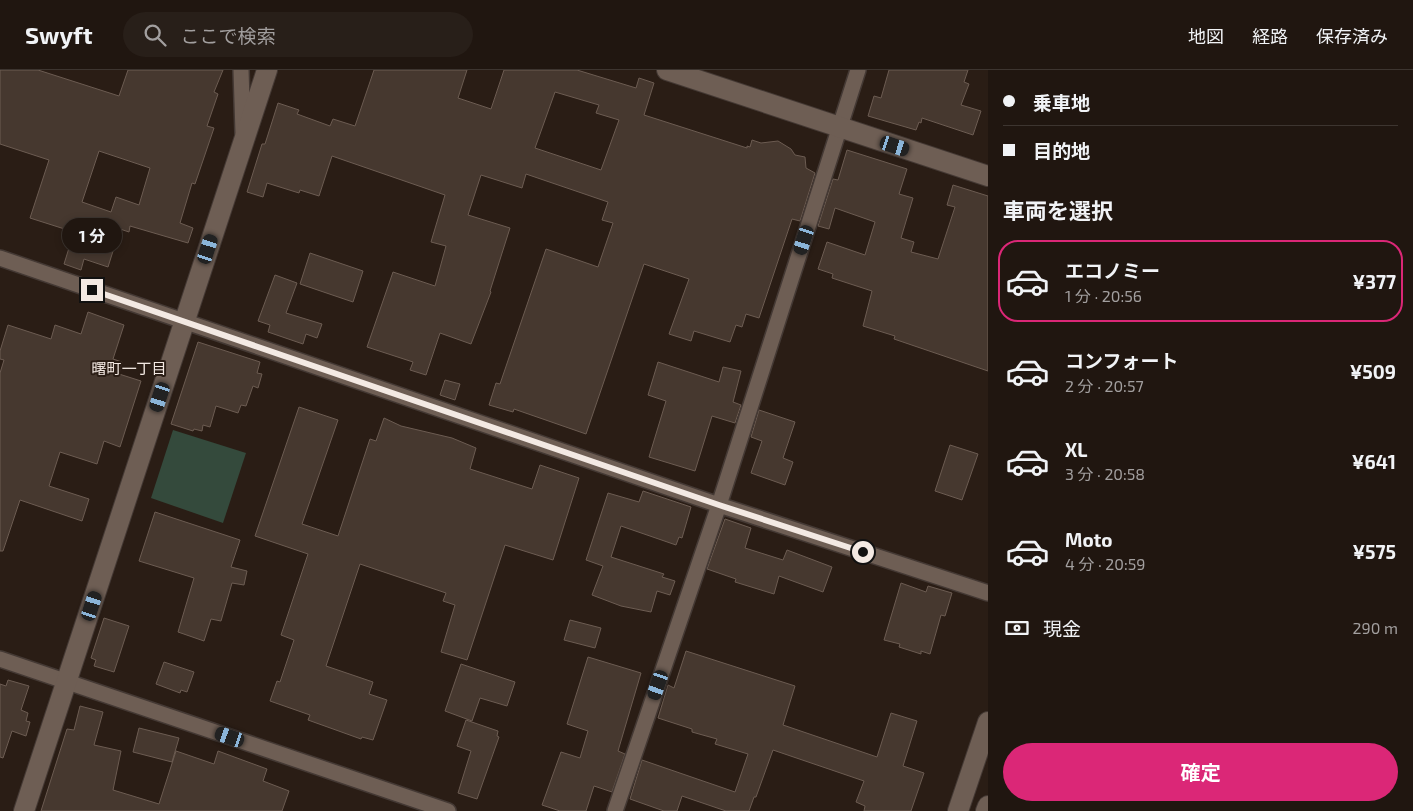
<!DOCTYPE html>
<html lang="ja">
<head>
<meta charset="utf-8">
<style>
  :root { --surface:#201610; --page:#281f19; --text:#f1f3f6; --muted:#a29f9f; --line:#3d3530; --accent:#db2777 }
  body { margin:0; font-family:"Exo 2","Noto Sans JP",sans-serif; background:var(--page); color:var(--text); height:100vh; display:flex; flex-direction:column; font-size:19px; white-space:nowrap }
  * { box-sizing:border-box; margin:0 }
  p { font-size:16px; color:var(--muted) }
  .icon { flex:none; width:28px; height:28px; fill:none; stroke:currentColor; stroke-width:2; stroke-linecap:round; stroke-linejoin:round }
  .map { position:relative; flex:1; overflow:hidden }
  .panel { display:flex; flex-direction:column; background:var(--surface); width:425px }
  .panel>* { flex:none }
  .guide { display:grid; align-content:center; height:110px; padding:0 15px; background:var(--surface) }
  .end { position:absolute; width:22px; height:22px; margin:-11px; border:6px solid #f3e9e3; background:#111; box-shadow:0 0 0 2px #111 }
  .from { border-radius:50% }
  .bubble { position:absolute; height:35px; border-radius:18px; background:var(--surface); box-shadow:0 2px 8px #0003,0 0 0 1px var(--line); font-size:16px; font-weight:700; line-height:35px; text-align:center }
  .car { position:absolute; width:15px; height:30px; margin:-15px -8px; border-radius:6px; box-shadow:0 0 4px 1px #0007; background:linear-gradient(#222 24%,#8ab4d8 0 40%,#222 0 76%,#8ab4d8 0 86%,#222 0) }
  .guide b { display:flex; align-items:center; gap:18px; height:48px; font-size:19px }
  .guide b+b { border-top:1px solid var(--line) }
  .guide i { width:12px; height:12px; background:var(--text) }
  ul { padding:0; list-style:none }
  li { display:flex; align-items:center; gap:15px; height:82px; margin:0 10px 8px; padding:0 5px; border:2px solid transparent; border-radius:20px }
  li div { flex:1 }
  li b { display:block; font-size:19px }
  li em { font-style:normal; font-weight:700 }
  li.selected { border-color:var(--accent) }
  li>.icon { width:45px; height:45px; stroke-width:1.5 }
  h2 { padding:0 15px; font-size:22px; line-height:60px }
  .pay { display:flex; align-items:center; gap:12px; height:55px; padding:0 15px; font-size:19px }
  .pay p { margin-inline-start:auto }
  .button { display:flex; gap:10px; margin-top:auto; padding:10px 15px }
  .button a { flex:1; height:58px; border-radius:30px; background:var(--accent); color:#fff; font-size:20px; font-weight:700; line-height:58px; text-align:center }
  header { display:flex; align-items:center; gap:30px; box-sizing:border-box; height:70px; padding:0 25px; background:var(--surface); border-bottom:1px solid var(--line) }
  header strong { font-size:24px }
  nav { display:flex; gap:28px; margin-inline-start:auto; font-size:18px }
  .search { width:350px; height:45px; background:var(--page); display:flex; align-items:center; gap:12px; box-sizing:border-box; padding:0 18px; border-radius:28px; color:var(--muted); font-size:19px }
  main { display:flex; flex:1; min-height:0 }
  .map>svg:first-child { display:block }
</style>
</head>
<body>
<header>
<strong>Swyft</strong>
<div class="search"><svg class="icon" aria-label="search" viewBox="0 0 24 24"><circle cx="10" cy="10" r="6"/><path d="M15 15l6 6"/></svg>ここで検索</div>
<nav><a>地図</a><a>経路</a><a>保存済み</a></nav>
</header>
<main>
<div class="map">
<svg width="988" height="741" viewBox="0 0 988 741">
  <rect width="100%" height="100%" fill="#2a1d15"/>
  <path fill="#344a3c" d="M173 360 246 383 223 453 151 428Z"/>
  <path fill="#46382f" stroke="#6c5c52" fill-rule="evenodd" d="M0 0H38L119 26 128 0H223L214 22 218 24 207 56 214 58 195 114 192 113 180 153 193 158 188 173 130 156 129 162 120 159 108 197 84 189 81 200 64 194 74 162 30 148 49 90 0 74ZM99 81 150 98 139 135 116 127 111 142 82 132Z
    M374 0H467L458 28 491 39 504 0H577L636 18 639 8 654 13 644 45 747 78V76L750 77 752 70 761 73 778 71 791 79 795 85 805 87 806 98 815 103 800 151 792 149 759 248 746 244 742 257 736 255 730 272 694 261 691 271 669 264 689 209 644 194 586 364 514 339 513 342 489 335 496 313 500 314 546 179 598 197 613 153 602 150 608 132 526 104 522 118 481 105 468 145 510 158 490 221 491 222 471 274 440 263 426 305 410 300 413 292 367 277 393 202 435 216 446 176 431 172 445 125 332 86 319 126 300 120 299 123 267 113 263 127 247 122 262 74H265L278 33 299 40 297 44 330 56 333 49 355 56ZM555 22 599 35 596 43 619 50 601 100 535 78Z
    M889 0H968L964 12 969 14 961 35 981 41 973 65 922 48 921 53 919 52 916 60 868 46 874 26 881 28Z
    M847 80 907 99 899 124 913 128 901 168 914 172 911 182 938 189 955 137 947 135 953 115 988 126V301L894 269 895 266 863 256 872 221 832 208 833 204 818 199 827 172 865 185 875 152 835 138 829 159 818 156 833 109 838 110Z
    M310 183 363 201 353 232 300 214Z
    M275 205 297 213 286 243 322 254 317 268 306 264 303 274 268 262 270 255 258 251Z
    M88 242 124 255 113 289 122 292 119 304 141 311 120 377 104 371 97 394 60 382 49 416 89 429 82 451 20 430 3 481H0V303L4 290 0 289V281L8 255 51 269 55 255 81 264Z
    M198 272 260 292 257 303 262 304 258 318 253 316 246 336 241 335 238 343 216 336 210 357 203 355 202 361 194 359 193 361 171 354Z
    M658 292 719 312 723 297 741 301 733 332 741 335 735 353 712 346 695 401 649 387 666 331 648 325Z
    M445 310 460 314 455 330 440 325Z
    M299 337 338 350 302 454 338 466 370 369 376 371 384 348 401 356 452 368 476 378 470 399 532 419 540 395 579 408 553 490 505 475 467 590 441 582 455 535 443 531 446 523 360 494 326 596 373 612 369 624 387 630 373 670 362 667 361 669 308 650 310 645 270 631 277 611 280 612 294 570 281 565 308 484 255 466Z
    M759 340 795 352 783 388 793 392 785 415 751 403 762 371 751 367Z
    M950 375 978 384 962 430 935 421Z
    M643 421 691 437 682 468 679 467 676 475 621 456 611 487 664 504 662 507 675 511 670 525 657 521 651 542 621 536 592 525 603 496 586 490 608 423 639 432Z
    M155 442 240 470 231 497 247 501 244 515 232 513 221 551 211 549 204 571 178 562 194 508 139 491Z
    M725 449 751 458 745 478 783 490 787 480 832 497 823 522 779 506 774 524 735 512 736 509 707 499Z
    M901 513 926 522 928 516 952 523 945 546 941 545 930 584 921 581V584L899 577 900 574 884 570Z
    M104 548 129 556 114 602 94 596 96 590 91 588Z
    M570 550 601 558 595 578 564 570Z
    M686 581 795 616 783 655 877 687 891 643 917 651 903 696 924 703 911 741H864L865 736 856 732 864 711 773 680 756 727H754L749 741H726L682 726 677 741H664L630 729 642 690 735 722 748 684 715 674 717 669 692 662V659L658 648 668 615 674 618Z
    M588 587 641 603 618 681 625 684 612 722 594 716 586 741H560L542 735 561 682 580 688 588 661 567 654Z
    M164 592 194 602 187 622 181 620 180 623 156 614Z
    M461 594 515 612 507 636 480 628 472 651 445 641Z
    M8 610 29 616 21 640 28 643 26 651 30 652 26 666 12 661 3 688 0 687V614L6 616Z
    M80 636 103 642 94 675 121 681 113 720 159 734 176 681 214 694 218 681 267 699 263 711 289 721 282 741H41L67 659 74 660Z
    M466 650 498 661 497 666 499 667 477 729 458 723 471 681 457 676Z
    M139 658 179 668 172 692 133 682Z"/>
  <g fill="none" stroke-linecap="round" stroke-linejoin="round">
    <defs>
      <path id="street" d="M241 0 243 63
        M0 188 719 435 988 523
        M0 589 448 741
        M615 741 719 435 858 0"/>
      <path id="secondary" d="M667 0 988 106
        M24 741 267 0
        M958 741 988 652
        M986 741 988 736"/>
    </defs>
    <use href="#street" stroke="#443934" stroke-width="18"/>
    <use href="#secondary" stroke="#443934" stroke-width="22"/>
    <use href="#street" stroke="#6e5e54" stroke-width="15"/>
    <use href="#secondary" stroke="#6e5e54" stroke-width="20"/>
  </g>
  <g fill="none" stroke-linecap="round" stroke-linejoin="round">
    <path stroke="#f3e9e3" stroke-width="6" d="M92 220 719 435 863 482"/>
  </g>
  <g text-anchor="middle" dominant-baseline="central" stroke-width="4" stroke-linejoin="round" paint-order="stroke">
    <g font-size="15" fill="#f3e9e3" stroke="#2a1d15">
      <text x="129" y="298">曙町一丁目</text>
    </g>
  </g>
</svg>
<i class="end from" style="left:863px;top:482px"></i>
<i class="end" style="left:92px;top:220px"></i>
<div class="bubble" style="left:62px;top:148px;width:60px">1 分</div>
<i class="car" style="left:895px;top:76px;rotate:108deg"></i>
<i class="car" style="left:804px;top:170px;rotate:198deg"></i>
<i class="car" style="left:208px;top:179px;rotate:18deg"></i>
<i class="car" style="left:160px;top:327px;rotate:198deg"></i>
<i class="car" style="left:92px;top:536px;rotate:18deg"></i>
<i class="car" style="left:658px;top:615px;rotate:199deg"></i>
<i class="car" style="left:230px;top:667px;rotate:289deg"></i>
</div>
<section class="panel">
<div class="guide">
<b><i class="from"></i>乗車地</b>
<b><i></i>目的地</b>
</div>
<h2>車両を選択</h2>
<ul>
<li class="selected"><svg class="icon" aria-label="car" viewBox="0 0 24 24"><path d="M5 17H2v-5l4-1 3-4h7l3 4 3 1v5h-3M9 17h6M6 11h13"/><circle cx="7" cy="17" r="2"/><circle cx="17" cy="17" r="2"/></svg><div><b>エコノミー</b><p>1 分 · 20:56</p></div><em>¥377</em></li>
<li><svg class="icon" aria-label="car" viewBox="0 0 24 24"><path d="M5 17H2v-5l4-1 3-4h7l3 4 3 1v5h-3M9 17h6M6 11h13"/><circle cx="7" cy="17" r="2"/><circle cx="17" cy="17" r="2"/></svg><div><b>コンフォート</b><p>2 分 · 20:57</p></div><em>¥509</em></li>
<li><svg class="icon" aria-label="car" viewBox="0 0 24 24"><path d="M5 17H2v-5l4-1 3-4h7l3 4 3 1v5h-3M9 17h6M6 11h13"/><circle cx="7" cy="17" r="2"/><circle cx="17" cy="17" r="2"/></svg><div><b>XL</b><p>3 分 · 20:58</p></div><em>¥641</em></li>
<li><svg class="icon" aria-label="car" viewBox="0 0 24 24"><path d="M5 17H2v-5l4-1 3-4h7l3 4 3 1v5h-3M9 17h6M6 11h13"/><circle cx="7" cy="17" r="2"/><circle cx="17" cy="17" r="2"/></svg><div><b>Moto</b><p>4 分 · 20:59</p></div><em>¥575</em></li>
</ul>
<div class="pay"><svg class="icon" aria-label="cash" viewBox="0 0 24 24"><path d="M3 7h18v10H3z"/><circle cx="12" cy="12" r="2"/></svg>現金<p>290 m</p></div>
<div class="button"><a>確定</a></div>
</section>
</main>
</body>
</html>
